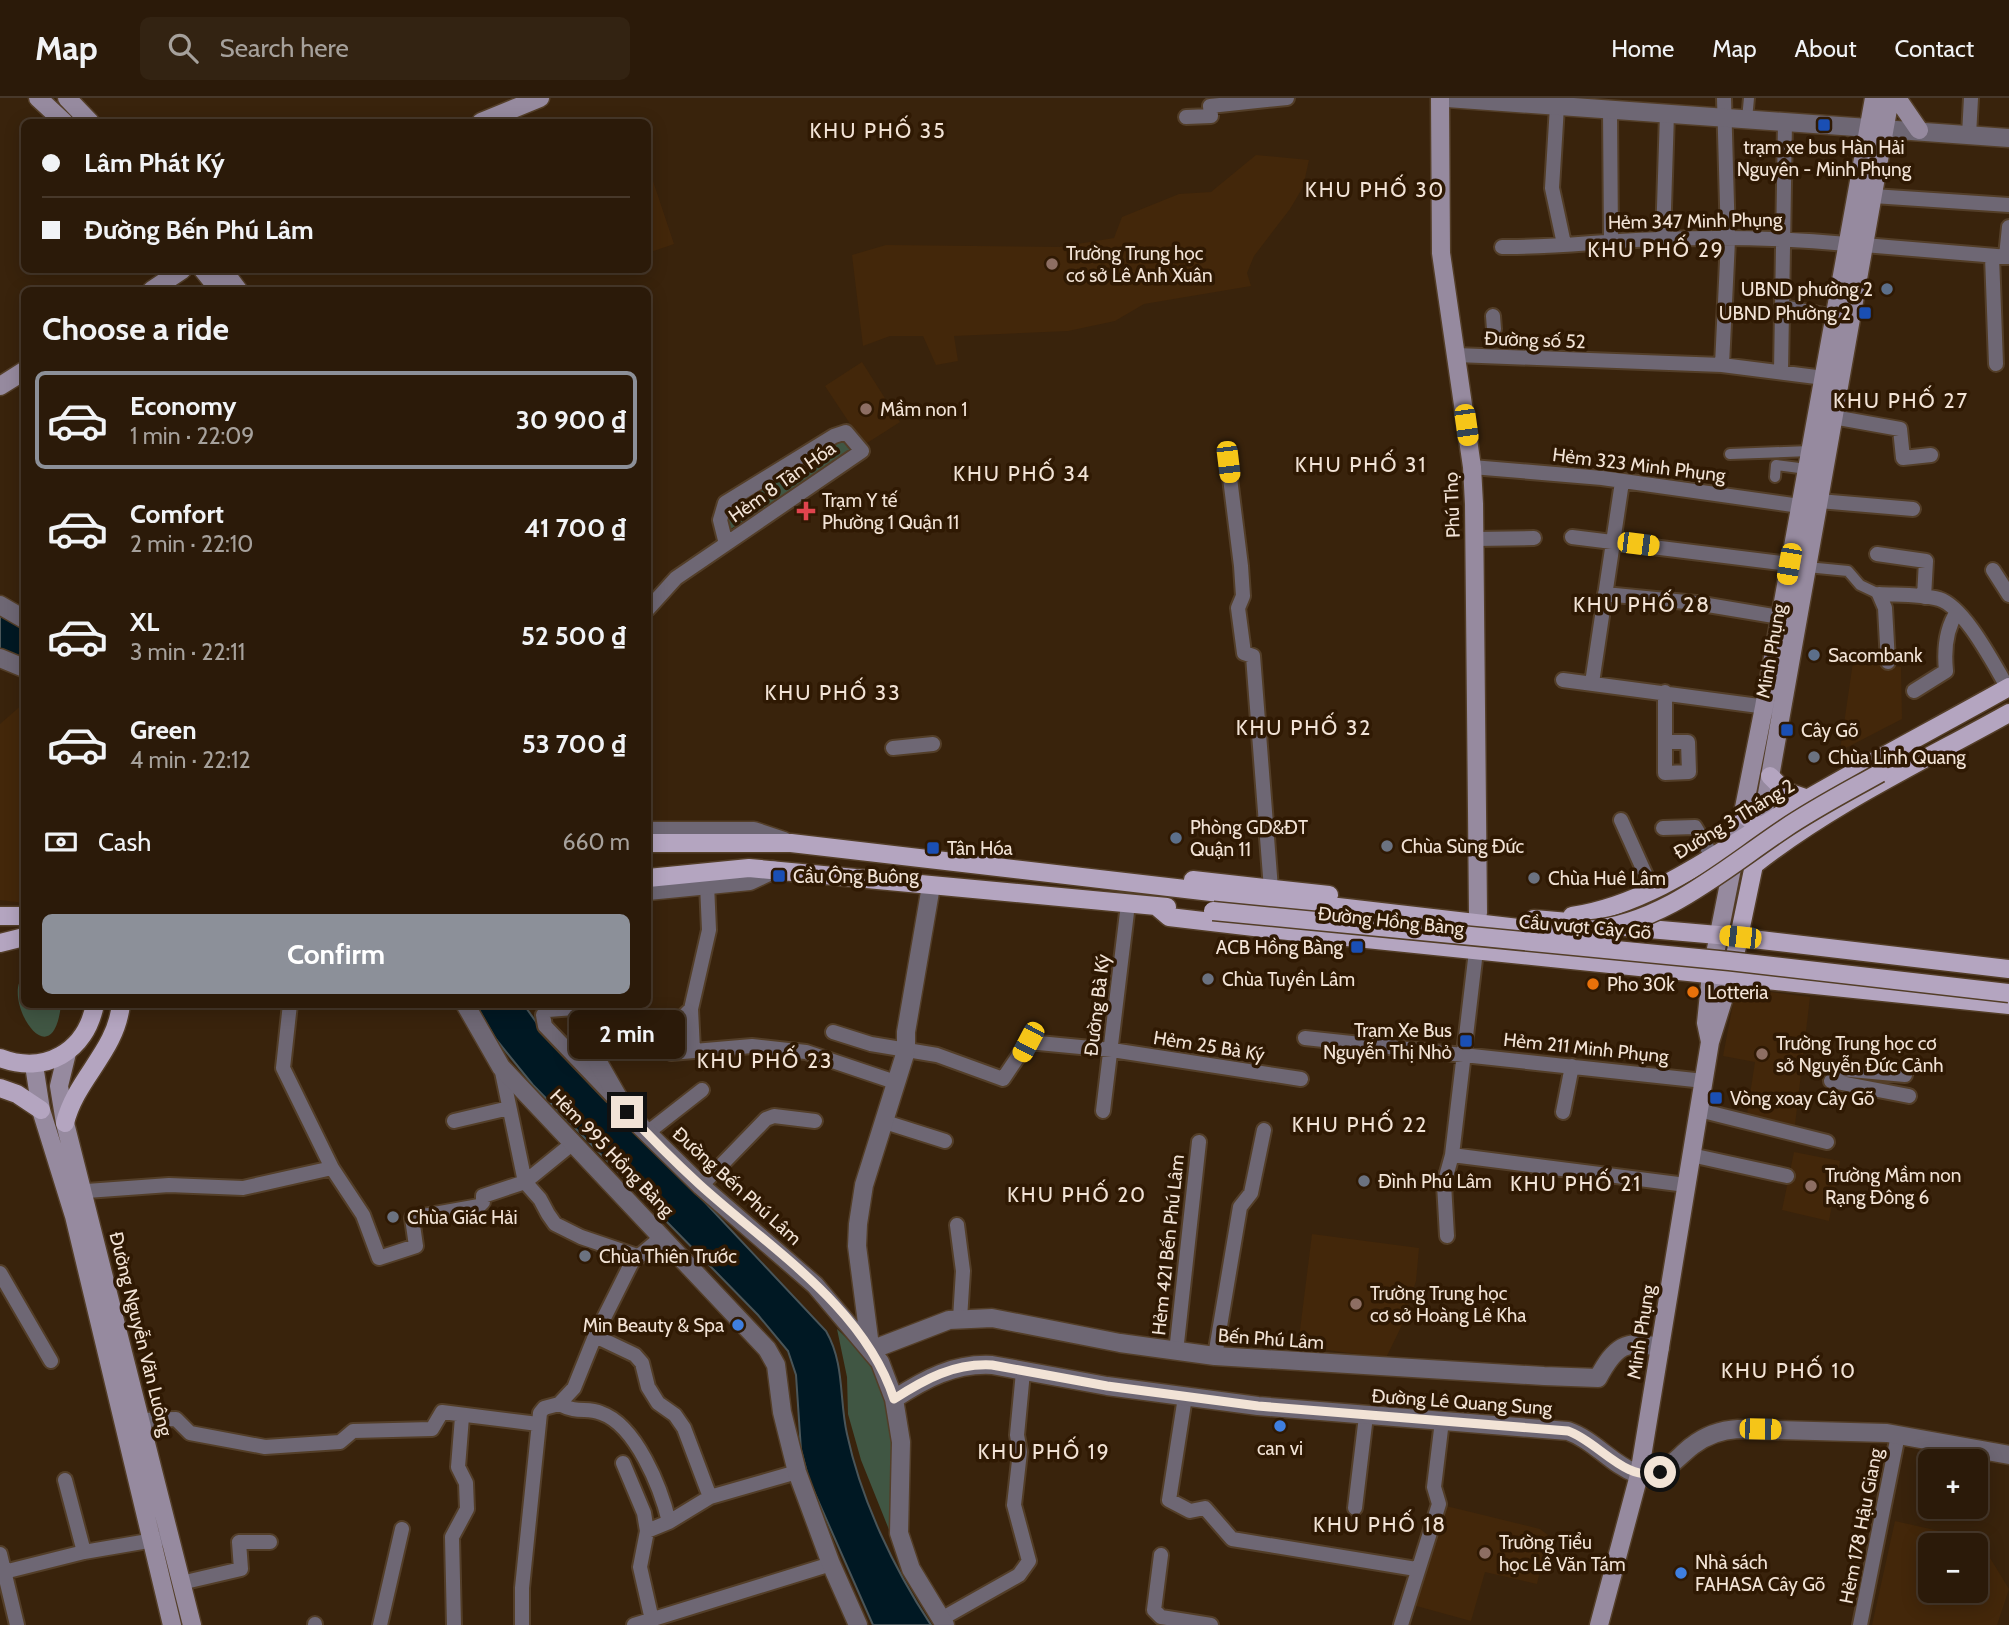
<!DOCTYPE html>
<html lang="en">
<head>
<meta charset="utf-8">
<style>
  :root { --surface:#2b1a09; --page:#332312; --text:#f1f3f6; --muted:#a6a19c; --line:#47382a; --accent:#8c9099 }
  body { margin:0; font-family:Cabin,sans-serif; background:var(--page); color:var(--text); height:100vh; display:flex; flex-direction:column; font-size:26px; white-space:nowrap }
  * { box-sizing:border-box; margin:0 }
  p { font-size:23px; color:var(--muted) }
  .icon { flex:none; width:38px; height:38px; fill:none; stroke:currentColor; stroke-width:2; stroke-linecap:round; stroke-linejoin:round }
  .map { position:relative; flex:1; overflow:hidden }
  .sheet { position:absolute; left:21px; top:189px; width:630px; height:721px; display:flex; flex-direction:column; background:var(--surface); border-radius:10px; box-shadow:0 4px 18px #0003,0 0 0 2px var(--line) }
  .sheet>* { flex:none }
  .guide { position:absolute; left:21px; top:21px; width:630px; height:154px; border-radius:10px; box-shadow:0 4px 18px #0003,0 0 0 2px var(--line); display:grid; align-content:center; height:154px; padding:0 21px; background:var(--surface) }
  .tools { position:absolute; left:1918px; top:1351px; display:grid; gap:14px }
  .tools a { display:grid; place-items:center; width:70px; height:70px; border-radius:10px; background:var(--surface); box-shadow:0 4px 18px #0003,0 0 0 2px var(--line); font-size:35px }
  .end { position:absolute; width:32px; height:32px; margin:-16px; border:9px solid #f2e3d6; background:#111; box-shadow:0 0 0 4px #111 }
  .from { border-radius:50% }
  .bubble { position:absolute; height:49px; border-radius:10px; background:var(--surface); box-shadow:0 4px 18px #0003,0 0 0 2px var(--line); font-size:23px; font-weight:800; line-height:49px; text-align:center }
  .car { position:absolute; width:21px; height:42px; margin:-21px -10px; border-radius:9px; box-shadow:0 0 5px 2px #0007; background:linear-gradient(#f5c518 24%,#345 0 40%,#f5c518 0 76%,#345 0 86%,#f5c518 0) }
  .guide b { display:flex; align-items:center; gap:24px; height:66px; font-size:26px }
  .guide b+b { border-top:2px solid var(--line) }
  .guide i { width:18px; height:18px; background:var(--text) }
  ul { padding:0; list-style:none }
  li { display:flex; align-items:center; gap:21px; height:98px; margin:0 14px 10px; padding:0 7px; border:4px solid transparent; border-radius:10px }
  li div { flex:1 }
  li b { display:block; font-size:26px }
  li em { font-style:normal; font-weight:800 }
  li.current { border-color:var(--accent) }
  li>.icon { width:63px; height:63px; stroke-width:1.5 }
  h2 { padding:0 21px; font-size:32px; line-height:84px }
  .pay { display:flex; align-items:center; gap:18px; height:77px; padding:0 21px; font-size:26px }
  .pay p { margin-inline-start:auto }
  .cta { display:flex; gap:14px; margin-top:auto; padding:14px 21px }
  .cta a { flex:1; height:80px; border-radius:10px; background:var(--accent); color:#fff; font-size:28px; font-weight:800; line-height:80px; text-align:center }
  header { display:flex; align-items:center; gap:42px; box-sizing:border-box; height:98px; padding:0 35px; background:var(--surface); border-bottom:2px solid var(--line) }
  header strong { font-size:33px }
  nav { display:flex; gap:38px; margin-inline-start:auto; font-size:24px }
  .search { width:490px; height:63px; background:var(--page); display:flex; align-items:center; gap:18px; box-sizing:border-box; padding:0 24px; border-radius:10px; color:var(--muted); font-size:26px }
  .map>svg:first-child { display:block }
</style>
</head>
<body>
<header>
<strong>Map</strong>
<div class="search"><svg class="icon" aria-label="search" viewBox="0 0 24 24"><circle cx="10" cy="10" r="6"/><path d="M15 15l6 6"/></svg>Search here</div>
<nav><a>Home</a><a>Map</a><a>About</a><a>Contact</a></nav>
</header>
<div class="map">
<svg width="2009" height="1527" viewBox="0 0 2009 1527">
  <rect width="100%" height="100%" fill="#39230c"/>
  <path fill="#43270a" fill-rule="evenodd" d="M1256 57 1309 62 1303 89 1290 111 1254 158 1247 175 1251 188 1144 206 1115 223 1068 233 954 238 958 263 936 267 923 238H890L863 248 852 157 886 147 1059 149 1114 140 1122 119 1179 96 1211 94Z
    M653 83 674 146 648 155V85Z
    M862 264 900 324 864 347 825 288Z
    M1853 564 1901 569 1902 621 1840 653Z
    M24 605V805L0 802V626Z
    M1736 890 1810 899 1795 1027 1747 1016 1755 964 1723 958Z
    M1794 1054 1840 1063 1829 1123 1782 1112Z
    M1312 1136 1419 1150 1416 1183 1401 1229 1386 1260 1298 1248Z
    M1442 1407 1540 1431 1548 1437 1537 1486 1485 1474 1471 1523 1409 1506Z
    M1895 1423 1979 1442 2009 1491 1997 1527H1872ZM1930 1447H1976V1493H1930Z"/>
  <path fill="#405643" d="M847 340 855 352 726 434 728 408 832 344Z
    M24 877V906L61 907C52 984 0 899 24 877Z
    M837 1231C855 1248 875 1267 885 1290 902 1329 897 1410 898 1454L861 1362 848 1316 847 1279Z"/>
  <path fill="#001823" stroke="#495559" stroke-width="2" d="M0 514 24 527V567L0 554Z
    M476 907H524L539 928 826 1233C845 1266 839 1301 847 1336 861 1402 894 1471 931 1527H873L809 1382 801 1352 796 1277 788 1253 758 1217 533 987 495 940Z"/>
  <g fill="none" stroke-linecap="round" stroke-linejoin="round">
    <defs>
      <path id="pedestrian" d="M1747 21 1749 0
        M1783 207 1835 217
        M1730 356 1810 353
        M1775 379 1776 367 1807 371
        M1807 469 1848 473 1860 487 1879 496"/>
      <path id="minor" d="M1557 8 1552 90 1564 146
        M1610 11 1611 143
        M1186 19 1211 18 1210 8 1287 0
        M1969 37 1971 0
        M1873 98 2009 107
        M1663 141 1667 15
        M1864 147 2009 159
        M1502 149C1555 150 1608 142 1661 141 1723 139 1786 140 1847 146
        M1992 158 1996 266
        M2006 158 2009 129
        M1493 218 1494 231
        M1456 257 1722 267 1832 281
        M1722 267 1728 142 1724 0
        M1781 274 1785 24
        M1833 319 1900 331 1903 360 1931 357
        M1228 364 1241 468 1243 498 1238 510 1244 555 1253 558 1271 791
        M1472 369 1602 380 1800 408
        M1819 403 1913 411
        M1572 439 1789 466
        M1475 441 1534 440
        M1877 456 1926 463 1924 499
        M1993 472 2009 497
        M1605 496 1696 505 1780 519
        M648 511 676 480 862 353 846 334 834 338 725 405 720 422 726 446
        M1888 564 1885 510 1879 496C1898 497 1921 496 1939 501 1965 509 1994 567 2008 590
        M1563 582 1774 610
        M1592 585 1622 384
        M1914 593 1946 573C1944 553 1945 532 1957 514
        M1665 594V675L1689 674 1688 644H1665
        M893 650 933 646
        M1621 722 1652 791
        M1663 730 1695 729 1712 758
        M290 906 283 970 332 1070 363 1117 379 1160 416 1148 412 1120 479 1108 483 1104V1098L525 1084 573 1045
        M574 910 548 912 543 917 545 928 612 998
        M833 934 871 946 937 957 1003 981 1028 944 1112 952 1301 981
        M1305 940 1704 983
        M587 942 626 933 671 955 752 948 806 954 895 984
        M655 946 691 911
        M693 952 691 911 709 832 707 786
        M501 969 525 1084 540 1101 548 1116 555 1126 581 1139 637 1158
        M1840 971 1905 977
        M1831 983 1909 998
        M1699 1012 1827 1044
        M1103 1013 1128 806
        M1563 1014 1572 968
        M454 1023 509 1010
        M885 1024 945 1043
        M647 1035 702 992
        M1452 1057 1686 1087
        M1691 1057 1787 1078
        M701 1088 766 1021 774 1018 815 1023
        M73 1094 169 1087 243 1090 332 1070
        M957 1127 963 1173 960 1221
        M1447 1138 1444 1086 1452 1057 1476 853
        M0 1175 51 1263
        M595 1238 635 1257 642 1265 648 1289 658 1305 675 1317 684 1330 710 1399
        M1176 1254 1199 1044
        M1215 1258 1240 1109 1251 1095 1264 1032
        M1185 1299 1169 1402 1190 1413 1205 1410 1232 1441 1416 1471
        M559 1306C579 1316 586 1309 601 1315 636 1327 661 1390 669 1424
        M140 1322 176 1321 190 1335 265 1349 340 1344 353 1333 432 1331 442 1314 538 1326
        M623 1365 644 1415 647 1433 640 1469 652 1522
        M65 1382 84 1454
        M1355 1410 1366 1318
        M647 1433 669 1424 710 1399 797 1374
        M0 1456 17 1527
        M1161 1457 1154 1512 1161 1519 1211 1527
        M4 1474 84 1454 160 1441
        M181 1485 241 1471 239 1444H270
        M941 1521 1019 1477 1029 1463 1014 1407 1020 1354 1017 1337 1023 1274
        M315 1527V1526
        M380 1527 402 1431
        M454 1527 452 1439 467 1411 466 1385 458 1369 462 1319
        M522 1527V1490L540 1315 544 1310 559 1306 574 1290 595 1238 632 1164 662 1139
        M634 1527 831 1466
        M1401 1527 1439 1406 1434 1389 1442 1323
        M1860 1527 1898 1337"/>
      <path id="tertiary" d="M1447 0 2009 40
        M0 507 24 521
        M0 560 24 570
        M648 733H754L784 743
        M648 793 750 783 773 772
        M465 906 501 969 767 1251 776 1267 782 1314 797 1374 831 1466 858 1527
        M574 906 591 952 627 1015 701 1088 815 1187 880 1264 894 1301 901 1344 899 1435 911 1471 945 1527
        M870 1248 857 1148 858 1126 864 1087 906 953V934L931 788
        M871 1252 949 1222 992 1220 1120 1245 1215 1258 1544 1278 1598 1280C1614 1250 1626 1239 1660 1250
        M894 1301C925 1281 954 1265 992 1267L1107 1288 1258 1308 1568 1333C1594 1342 1611 1366 1637 1376 1660 1384 1676 1360 1692 1348 1706 1337 1721 1332 1738 1331L1887 1335 2009 1357"/>
      <path id="secondary" d="M38 0 64 24
        M67 0 90 24
        M1440 0 1441 155 1472 369 1474 406 1478 815
        M1897 0 1919 32
        M481 24 540 0
        M203 172 219 192
        M223 172 238 192
        M152 192 182 172
        M0 288 24 273
        M1759 741 1890 0
        M1710 944 1706 925 1711 876 1764 609 1874 0
        M67 955 59 988 65 1025 192 1527
        M34 967 41 1012 74 1118 172 1527
        M1599 1527 1639 1377 1710 944 1731 877"/>
      <path id="primary" d="M1770 678 1785 693 1808 701
        M1742 715 1768 736
        M648 745H791L1553 834
        M648 780 749 770 1167 809
        M1193 782 1329 797
        M1156 808 1169 819 1279 832 2009 907
        M0 818H24
        M1572 818C1653 806 1725 749 1795 708 1865 667 1938 629 2009 589
        M1534 821 1718 837 2009 871
        M0 845 24 839
        M1731 877 1754 767C1831 706 1923 663 2009 615
        M0 960C45 977 86 954 95 906
        M0 990 17 996 41 1012
        M65 1025C76 980 116 954 121 906"/>
    </defs>
    <use href="#pedestrian" stroke="#533e28" stroke-width="14"/>
    <use href="#minor" stroke="#533e28" stroke-width="18"/>
    <use href="#tertiary" stroke="#533e28" stroke-width="21"/>
    <use href="#secondary" stroke="#533e28" stroke-width="21"/>
    <use href="#primary" stroke="#533e28" stroke-width="21"/>
    <use href="#pedestrian" stroke="#6e6774" stroke-width="10"/>
    <use href="#minor" stroke="#6e6774" stroke-width="14"/>
    <use href="#tertiary" stroke="#6e6774" stroke-width="18"/>
    <use href="#secondary" stroke="#968a9f" stroke-width="18"/>
    <use href="#primary" stroke="#b4a5c0" stroke-width="18"/>
    <defs>
      <path id="primary-bridge" d="M1213 813 1729 863 2009 895
        M1587 832C1662 827 1724 771 1784 731 1815 710 1848 693 1880 675
        M1553 834 1605 840"/>
    </defs>
    <use href="#primary-bridge" stroke="#533e28" stroke-width="21" stroke-linecap="butt"/>
    <use href="#primary-bridge" stroke="#b4a5c0" stroke-width="18"/>
  </g>
  <g fill="none" stroke-linecap="round" stroke-linejoin="round">
    <path stroke="#f2e3d6" stroke-width="9" d="M627 1014C650 1039 674 1063 699 1086 768 1149 864 1208 894 1301 925 1281 954 1265 992 1267L1107 1288 1258 1308 1568 1333C1598 1343 1626 1386 1660 1374"/>
  </g>
  <g fill="#1a4fb4" stroke="#2f1903" stroke-width="2.5">
    <rect x="1817" y="20" width="14" height="14" rx="3.5"/>
    <rect x="1858" y="208" width="14" height="14" rx="3.5"/>
    <rect x="1780" y="625" width="14" height="14" rx="3.5"/>
    <rect x="926" y="743" width="14" height="14" rx="3.5"/>
    <rect x="772" y="771" width="14" height="14" rx="3.5"/>
    <rect x="1350" y="842" width="14" height="14" rx="3.5"/>
    <rect x="1459" y="936" width="14" height="14" rx="3.5"/>
    <rect x="1709" y="993" width="14" height="14" rx="3.5"/>
  </g>
  <g fill="#8d6e63" stroke="#2f1903" stroke-width="2.5">
    <circle cx="1052" cy="166" r="7"/>
    <circle cx="866" cy="311" r="7"/>
    <circle cx="1762" cy="956" r="7"/>
    <circle cx="1811" cy="1088" r="7"/>
    <circle cx="1356" cy="1206" r="7"/>
    <circle cx="1485" cy="1455" r="7"/>
  </g>
  <g fill="#5c6f8a" stroke="#2f1903" stroke-width="2.5">
    <circle cx="1887" cy="191" r="7"/>
    <circle cx="1814" cy="557" r="7"/>
    <circle cx="1176" cy="740" r="7"/>
  </g>
  <path fill="#e0444e" stroke="#2f1903" stroke-width="2.5" d="M802.5 402.5h7v7h7v7h-7v7h-7v-7h-7v-7h7z"/>
  <g fill="#6b7280" stroke="#2f1903" stroke-width="2.5">
    <circle cx="1814" cy="659" r="7"/>
    <circle cx="1387" cy="748" r="7"/>
    <circle cx="1534" cy="780" r="7"/>
    <circle cx="1208" cy="881" r="7"/>
    <circle cx="1364" cy="1083" r="7"/>
    <circle cx="393" cy="1119" r="7"/>
    <circle cx="585" cy="1158" r="7"/>
  </g>
  <g fill="#e8710a" stroke="#2f1903" stroke-width="2.5">
    <circle cx="1593" cy="886" r="7"/>
    <circle cx="1693" cy="894" r="7"/>
  </g>
  <g fill="#3f7fe0" stroke="#2f1903" stroke-width="2.5">
    <circle cx="738" cy="1227" r="7"/>
    <circle cx="1280" cy="1328" r="7"/>
    <circle cx="1681" cy="1475" r="7"/>
  </g>
  <g text-anchor="middle" dominant-baseline="central" stroke-width="7" stroke-linejoin="round" paint-order="stroke">
    <g font-size="19" fill="#f2e3d6" stroke="#2f1903" text-anchor="start">
      <text x="1824" y="49" text-anchor="middle">trạm xe bus Hàn Hải<tspan x="1824" dy="22">Nguyên - Minh Phụng</tspan></text>
      <text x="1066" y="155">Trường Trung học<tspan x="1066" dy="22">cơ sở Lê Anh Xuân</tspan></text>
      <text x="1873" y="191" text-anchor="end">UBND phường 2</text>
      <text x="1851" y="215" text-anchor="end">UBND Phường 2</text>
      <text x="880" y="311">Mầm non 1</text>
      <text x="822" y="402">Trạm Y tế<tspan x="822" dy="22">Phường 1 Quận 11</tspan></text>
      <text x="1828" y="557">Sacombank</text>
      <text x="1801" y="632">Cây Gõ</text>
      <text x="1828" y="659">Chùa Linh Quang</text>
      <text x="1190" y="729">Phòng GD&amp;ĐT<tspan x="1190" dy="22">Quận 11</tspan></text>
      <text x="1401" y="748">Chùa Sùng Đức</text>
      <text x="947" y="750">Tân Hóa</text>
      <text x="793" y="778">Cầu Ông Buông</text>
      <text x="1548" y="780">Chùa Huê Lâm</text>
      <text x="1343" y="849" text-anchor="end">ACB Hồng Bàng</text>
      <text x="1222" y="881">Chùa Tuyền Lâm</text>
      <text x="1607" y="886">Pho 30k</text>
      <text x="1707" y="894">Lotteria</text>
      <text x="1452" y="932" text-anchor="end">Trạm Xe Bus<tspan x="1452" dy="22">Nguyễn Thị Nhỏ</tspan></text>
      <text x="1776" y="945">Trường Trung học cơ<tspan x="1776" dy="22">sở Nguyễn Đức Cảnh</tspan></text>
      <text x="1730" y="1000">Vòng xoay Cây Gõ</text>
      <text x="1825" y="1077">Trường Mầm non<tspan x="1825" dy="22">Rạng Đông 6</tspan></text>
      <text x="1378" y="1083">Đình Phú Lâm</text>
      <text x="407" y="1119">Chùa Giác Hải</text>
      <text x="599" y="1158">Chùa Thiên Trước</text>
      <text x="1370" y="1195">Trường Trung học<tspan x="1370" dy="22">cơ sở Hoàng Lê Kha</tspan></text>
      <text x="724" y="1227" text-anchor="end">Min Beauty &amp; Spa</text>
      <text x="1280" y="1350" text-anchor="middle">can vi</text>
      <text x="1499" y="1444">Trường Tiểu<tspan x="1499" dy="22">học Lê Văn Tám</tspan></text>
      <text x="1695" y="1464">Nhà sách<tspan x="1695" dy="22">FAHASA Cây Gõ</tspan></text>
    </g>
    <g font-size="19" fill="#f2e3d6" stroke="#2f1903">
      <text transform="translate(1695 123) rotate(-1)">Hẻm 347 Minh Phụng</text>
      <text transform="translate(1535 242) rotate(2)">Đường số 52</text>
      <text transform="translate(1639 367) rotate(7)">Hẻm 323 Minh Phụng</text>
      <text transform="translate(782 384) rotate(-35)">Hẻm 8 Tân Hóa</text>
      <text transform="translate(1452 407) rotate(-92)">Phú Thọ</text>
      <text transform="translate(1771 553) rotate(-80)">Minh Phụng</text>
      <text transform="translate(1734 721) rotate(-31)">Đường 3 Tháng 2</text>
      <text transform="translate(1391 823) rotate(6)">Đường Hồng Bàng</text>
      <text transform="translate(1585 829) rotate(5)">Cầu vượt Cây Gõ</text>
      <text transform="translate(1097 907) rotate(-83)">Đường Bà Ký</text>
      <text transform="translate(1209 948) rotate(9)">Hẻm 25 Bà Ký</text>
      <text transform="translate(1586 950) rotate(6)">Hẻm 211 Minh Phụng</text>
      <text transform="translate(612 1055) rotate(46)">Hẻm 995 Hồng Bàng</text>
      <text transform="translate(737 1088) rotate(42)">Đường Bến Phú Lâm</text>
      <text transform="translate(1168 1147) rotate(-84)">Hẻm 421 Bến Phú Lâm</text>
      <text transform="translate(1641 1234) rotate(-81)">Minh Phụng</text>
      <text transform="translate(141 1236) rotate(76)">Đường Nguyễn Văn Luông</text>
      <text transform="translate(1271 1241) rotate(4)">Bến Phú Lâm</text>
      <text transform="translate(1462 1304) rotate(4)">Đường Lê Quang Sung</text>
      <text transform="translate(1861 1428) rotate(-79)">Hẻm 178 Hậu Giang</text>
    </g>
    <g font-size="21" letter-spacing="2" fill="#f2e3d6" stroke="#2f1903">
      <text x="878" y="32">KHU PHỐ 35</text>
      <text x="1375" y="91">KHU PHỐ 30</text>
      <text x="1656" y="151">KHU PHỐ 29</text>
      <text x="1901" y="302">KHU PHỐ 27</text>
      <text x="1361" y="366">KHU PHỐ 31</text>
      <text x="1022" y="375">KHU PHỐ 34</text>
      <text x="1642" y="506">KHU PHỐ 28</text>
      <text x="833" y="594">KHU PHỐ 33</text>
      <text x="1304" y="629">KHU PHỐ 32</text>
      <text x="765" y="962">KHU PHỐ 23</text>
      <text x="1360" y="1026">KHU PHỐ 22</text>
      <text x="1576" y="1085">KHU PHỐ 21</text>
      <text x="1077" y="1096">KHU PHỐ 20</text>
      <text x="1789" y="1272">KHU PHỐ 10</text>
      <text x="1044" y="1353">KHU PHỐ 19</text>
      <text x="1380" y="1426">KHU PHỐ 18</text>
    </g>
  </g>
</svg>
<div class="tools">
<a>+</a>
<a>−</a>
</div>
<i class="end from" style="left:1660px;top:1374px"></i>
<i class="end" style="left:627px;top:1014px"></i>
<div class="bubble" style="left:569px;top:912px;width:116px">2 min</div>
<i class="car" style="left:1466px;top:327px;rotate:172deg"></i>
<i class="car" style="left:1228px;top:364px;rotate:173deg"></i>
<i class="car" style="left:1638px;top:446px;rotate:97deg"></i>
<i class="car" style="left:1789px;top:466px;rotate:190deg"></i>
<i class="car" style="left:1740px;top:839px;rotate:276deg"></i>
<i class="car" style="left:1028px;top:944px;rotate:208deg"></i>
<i class="car" style="left:1760px;top:1331px;rotate:91deg"></i>
<div class="guide">
<b><i class="from"></i>Lâm Phát Ký</b>
<b><i></i>Đường Bến Phú Lâm</b>
</div>
<section class="sheet">
<h2>Choose a ride</h2>
<ul>
<li class="current"><svg class="icon" aria-label="car" viewBox="0 0 24 24"><path d="M5 17H2v-5l4-1 3-4h7l3 4 3 1v5h-3M9 17h6M6 11h13"/><circle cx="7" cy="17" r="2"/><circle cx="17" cy="17" r="2"/></svg><div><b>Economy</b><p>1 min · 22:09</p></div><em>30 900 ₫</em></li>
<li><svg class="icon" aria-label="car" viewBox="0 0 24 24"><path d="M5 17H2v-5l4-1 3-4h7l3 4 3 1v5h-3M9 17h6M6 11h13"/><circle cx="7" cy="17" r="2"/><circle cx="17" cy="17" r="2"/></svg><div><b>Comfort</b><p>2 min · 22:10</p></div><em>41 700 ₫</em></li>
<li><svg class="icon" aria-label="car" viewBox="0 0 24 24"><path d="M5 17H2v-5l4-1 3-4h7l3 4 3 1v5h-3M9 17h6M6 11h13"/><circle cx="7" cy="17" r="2"/><circle cx="17" cy="17" r="2"/></svg><div><b>XL</b><p>3 min · 22:11</p></div><em>52 500 ₫</em></li>
<li><svg class="icon" aria-label="car" viewBox="0 0 24 24"><path d="M5 17H2v-5l4-1 3-4h7l3 4 3 1v5h-3M9 17h6M6 11h13"/><circle cx="7" cy="17" r="2"/><circle cx="17" cy="17" r="2"/></svg><div><b>Green</b><p>4 min · 22:12</p></div><em>53 700 ₫</em></li>
</ul>
<div class="pay"><svg class="icon" aria-label="cash" viewBox="0 0 24 24"><path d="M3 7h18v10H3z"/><circle cx="12" cy="12" r="2"/></svg>Cash<p>660 m</p></div>
<div class="cta"><a>Confirm</a></div>
</section>
</div>
</body>
</html>
